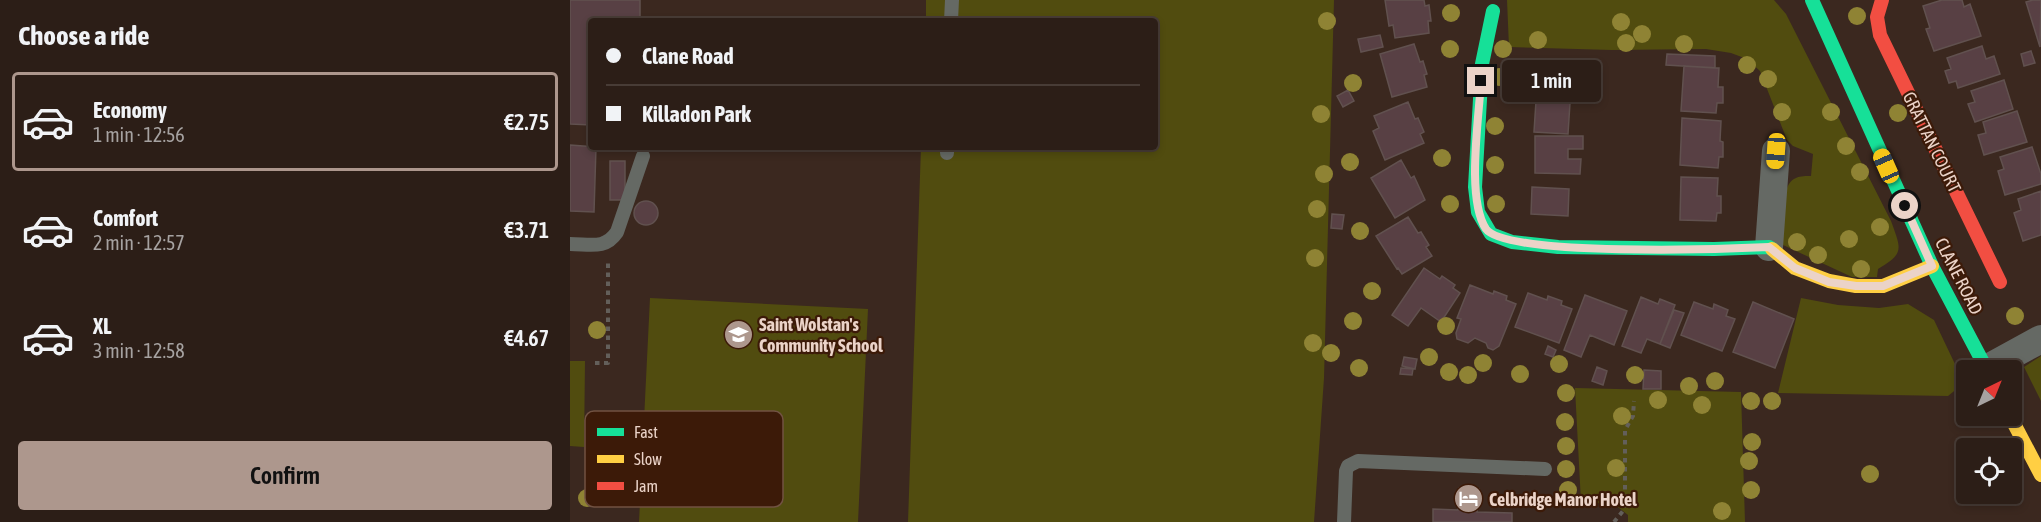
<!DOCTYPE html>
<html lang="en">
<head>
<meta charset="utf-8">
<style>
  :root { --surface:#2c1e17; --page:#342720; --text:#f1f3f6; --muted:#a6a2a1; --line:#483c36; --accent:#ad978d }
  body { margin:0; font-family:"Asap Condensed",sans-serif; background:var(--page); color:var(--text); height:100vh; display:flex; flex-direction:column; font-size:22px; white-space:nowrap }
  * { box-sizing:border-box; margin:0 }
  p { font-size:20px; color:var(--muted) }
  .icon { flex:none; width:33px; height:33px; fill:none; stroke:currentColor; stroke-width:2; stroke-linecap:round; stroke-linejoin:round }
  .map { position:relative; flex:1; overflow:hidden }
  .side { display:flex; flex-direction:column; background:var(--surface); width:570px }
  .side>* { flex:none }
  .hud { position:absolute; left:18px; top:18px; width:570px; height:132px; border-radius:6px; box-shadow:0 3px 9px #0003,0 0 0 2px var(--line); display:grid; align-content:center; height:132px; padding:0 18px; background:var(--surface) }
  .needle { width:39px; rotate:43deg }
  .fabs { position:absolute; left:1386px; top:360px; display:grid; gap:12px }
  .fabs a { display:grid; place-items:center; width:66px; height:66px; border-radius:6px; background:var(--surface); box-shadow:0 3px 9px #0003,0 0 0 2px var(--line); font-size:30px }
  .end { position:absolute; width:27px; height:27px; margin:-14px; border:8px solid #ebd3c8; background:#111; box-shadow:0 0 0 3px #111 }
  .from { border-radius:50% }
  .bubble { position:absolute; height:42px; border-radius:6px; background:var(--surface); box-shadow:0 3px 9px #0003,0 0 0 2px var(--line); font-size:20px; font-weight:600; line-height:42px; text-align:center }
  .car { position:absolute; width:18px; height:36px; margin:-18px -9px; border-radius:8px; box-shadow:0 0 4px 2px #0007; background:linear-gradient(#f5c518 24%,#345 0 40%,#f5c518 0 76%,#345 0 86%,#f5c518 0) }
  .hud b { display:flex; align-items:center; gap:21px; height:57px; font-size:22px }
  .hud b+b { border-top:2px solid var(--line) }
  .hud i { width:15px; height:15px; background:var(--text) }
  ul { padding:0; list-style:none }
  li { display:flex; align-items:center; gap:18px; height:99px; margin:0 12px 9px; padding:0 6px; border:3px solid transparent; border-radius:6px }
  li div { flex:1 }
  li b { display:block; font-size:22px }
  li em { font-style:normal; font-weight:600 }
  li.current { border-color:var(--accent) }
  li>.icon { width:54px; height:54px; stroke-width:1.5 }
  h2 { padding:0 18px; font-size:27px; line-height:72px }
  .button { display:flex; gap:12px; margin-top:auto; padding:12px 18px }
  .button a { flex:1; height:69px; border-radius:6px; background:var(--accent); color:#111; font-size:24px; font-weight:600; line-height:69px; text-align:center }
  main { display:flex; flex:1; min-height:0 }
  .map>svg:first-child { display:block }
</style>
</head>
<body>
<main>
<section class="side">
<h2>Choose a ride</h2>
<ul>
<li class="current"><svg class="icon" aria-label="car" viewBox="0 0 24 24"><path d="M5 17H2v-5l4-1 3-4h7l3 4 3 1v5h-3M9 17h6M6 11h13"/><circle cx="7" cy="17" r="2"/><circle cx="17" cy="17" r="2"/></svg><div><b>Economy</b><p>1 min · 12:56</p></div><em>€2.75</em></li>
<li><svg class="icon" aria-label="car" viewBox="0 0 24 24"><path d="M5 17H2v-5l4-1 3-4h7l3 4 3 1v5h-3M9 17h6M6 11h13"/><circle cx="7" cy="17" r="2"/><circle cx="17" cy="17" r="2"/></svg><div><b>Comfort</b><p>2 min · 12:57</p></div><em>€3.71</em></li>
<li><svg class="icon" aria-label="car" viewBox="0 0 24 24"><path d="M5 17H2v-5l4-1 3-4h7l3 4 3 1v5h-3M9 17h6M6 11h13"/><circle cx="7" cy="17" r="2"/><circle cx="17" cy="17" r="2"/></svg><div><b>XL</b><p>3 min · 12:58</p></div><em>€4.67</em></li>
</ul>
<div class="button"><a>Confirm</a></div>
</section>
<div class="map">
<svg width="1471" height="522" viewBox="0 0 1471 522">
  <rect width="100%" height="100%" fill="#3b281f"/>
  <path fill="#514c0f" d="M356 0H764L754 378 744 522H338L351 147H585V21H356Z
    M937 0H1204L1216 14 1321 221C1331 249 1335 253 1308 269L1307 277H1282L1213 245C1213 228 1209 184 1226 178 1230 176 1237 176 1241 176L1243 154 1223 146 1217 140 1190 71 1177 59 1161 53 1136 49 1042 50 939 47Z
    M80 298 298 309 288 522H69Z
    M1231 298 1268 305 1309 308 1338 304 1364 320 1394 383 1378 396 1208 393Z
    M1471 356V401L1454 367Z
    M0 361H15L14 447 0 446Z
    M1005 388 1171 392 1175 522H1058V515L1044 504 1011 502Z"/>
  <path fill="#584044" stroke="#61514f" stroke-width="1.5" d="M0 0H70V21H21V125L0 124Z
    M815 0H854L855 6 859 5 861 21H858L859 33 825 38 823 25 819 26Z
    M1372 0H1392L1394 7 1400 4 1411 36 1364 51 1356 29 1360 28 1353 6Z
    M1463 0H1471L1470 47 1456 2Z
    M810 35 813 47 791 52 788 39Z
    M844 44 850 62 853 61 857 74 854 75 857 87 822 97 810 54Z
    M1412 46 1416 59 1424 56 1430 74 1388 88 1386 81 1379 83 1375 71 1381 69 1377 58Z
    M1461 51 1465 63 1454 66 1451 54Z
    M1097 54 1145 56V68L1096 65Z
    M967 61 1003 62V91L966 90Z
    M1114 66 1149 68 1148 87H1153V103H1147L1146 113 1111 111Z
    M1434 80 1443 109 1405 122 1398 104 1405 102 1401 91Z
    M778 90 784 101 773 107 767 96Z
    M966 101 1000 103 998 134 964 132Z
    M838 102 845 119 848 118 854 132 850 134 854 143 815 160 803 131 809 128 804 116Z
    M1447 111 1457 142 1414 155 1408 135 1416 133 1413 122Z
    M1112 118 1151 121 1150 141 1153 142V157H1149L1148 168 1110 165Z
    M965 136H1013V149H998V159H1011L1010 174 965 173Z
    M0 145 26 147 24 212 0 211Z
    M1462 147 1471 174V184L1435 195 1428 171 1434 169 1430 157Z
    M831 160 841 178 844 176 855 200 825 218 801 178Z
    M40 161H55V200H40Z
    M1111 177 1148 178 1147 196H1151V213H1147L1146 221 1110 220Z
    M962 187 999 189 998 216 961 214Z
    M1471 191V235L1453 241 1444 213 1451 210 1448 199Z
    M64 213a12 12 0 1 1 24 0a12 12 0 1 1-24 0Z
    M762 214 774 215 772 229 761 228Z
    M838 217 848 233 851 232 859 245 856 247 862 256 832 274 828 268 827 269 806 236Z
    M854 268 870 279 872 276 885 285 883 288 890 293 871 322 851 308 838 326 822 315Z
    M900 285 923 294 924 291 937 296 936 300 946 304 929 346 923 350 918 348 916 343 905 338 898 343 887 339 886 333 891 319 887 318Z
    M958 293 977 300 978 296 992 301 991 305 1002 309 989 343 945 327Z
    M1015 295 1057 311 1044 345 1020 335 1011 357 994 350Z
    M1071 297 1088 304 1090 299 1105 305 1090 344 1077 339 1071 353 1052 346Z
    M1124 302 1143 309 1144 304 1158 310 1156 316 1165 319 1152 351 1111 335Z
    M1183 302 1224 319 1205 368 1163 352Z
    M1104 310 1114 313 1100 348 1090 344Z
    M978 346 986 350 983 357 975 354Z
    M834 357 847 359 845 369 832 366Z
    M1027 367 1037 371 1033 385 1022 381Z
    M831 368 843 369 842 375 830 374Z
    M1074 370 1091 371V389H1073Z
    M889 488 909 489 907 512 942 513V522H863V509L888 510Z"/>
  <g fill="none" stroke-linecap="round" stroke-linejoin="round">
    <path stroke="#635f5a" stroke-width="4" stroke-dasharray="4.5 4.5" stroke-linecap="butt" d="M25 363H38V261
      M1044 522 1053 511 1055 502V430L1063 416 1064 401"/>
    <path stroke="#656964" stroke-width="14" d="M381 21 382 0
      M377 153V147
      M0 244C20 244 35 250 47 232L73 156
      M774 522 776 471 778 466 788 461 975 469"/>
    <path stroke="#656964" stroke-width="28" d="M1199 247 1206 151
      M1416 369 1471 339"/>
    <path stroke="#16e098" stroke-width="14" d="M1242 0 1362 266 1417 370
      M923 11 912 64 905 187 908 212 921 234 942 242 988 247 1144 249 1199 247 1202 249"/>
    <path stroke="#ffcf43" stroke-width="14" d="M1202 249 1225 268 1259 281 1286 286H1313L1362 266
      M1440 416 1471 475"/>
    <path stroke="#f24e42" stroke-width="14" d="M1312 0 1307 17 1310 35 1430 282"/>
  </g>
  <g fill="#8f8334">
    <circle cx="881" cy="13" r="9"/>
    <circle cx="1287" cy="16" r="9"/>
    <circle cx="757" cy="21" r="9"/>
    <circle cx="1051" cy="22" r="9"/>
    <circle cx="1072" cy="34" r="9"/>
    <circle cx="968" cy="40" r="9"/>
    <circle cx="1056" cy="43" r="9"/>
    <circle cx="1114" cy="44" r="9"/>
    <circle cx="880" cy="49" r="9"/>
    <circle cx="933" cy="49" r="9"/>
    <circle cx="1177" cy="65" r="9"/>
    <circle cx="929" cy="77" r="9"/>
    <circle cx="1198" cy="79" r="9"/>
    <circle cx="783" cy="83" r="9"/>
    <circle cx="1212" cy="112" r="9"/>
    <circle cx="1261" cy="112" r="9"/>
    <circle cx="1328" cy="113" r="9"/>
    <circle cx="751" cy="114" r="9"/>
    <circle cx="925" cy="126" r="9"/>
    <circle cx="1276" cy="146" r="9"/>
    <circle cx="872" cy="158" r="9"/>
    <circle cx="780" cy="162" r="9"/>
    <circle cx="925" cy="165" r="9"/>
    <circle cx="1290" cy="172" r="9"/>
    <circle cx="754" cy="174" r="9"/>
    <circle cx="880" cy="204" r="9"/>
    <circle cx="926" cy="204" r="9"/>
    <circle cx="747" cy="209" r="9"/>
    <circle cx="1310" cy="227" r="9"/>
    <circle cx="790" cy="231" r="9"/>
    <circle cx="1279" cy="239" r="9"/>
    <circle cx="1227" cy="242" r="9"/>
    <circle cx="1248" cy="255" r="9"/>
    <circle cx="745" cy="258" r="9"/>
    <circle cx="1291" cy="269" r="9"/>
    <circle cx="802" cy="291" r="9"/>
    <circle cx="1445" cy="316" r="9"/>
    <circle cx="783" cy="321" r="9"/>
    <circle cx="876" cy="326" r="9"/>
    <circle cx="27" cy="330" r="9"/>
    <circle cx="743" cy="343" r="9"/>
    <circle cx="761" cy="353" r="9"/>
    <circle cx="859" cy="357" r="9"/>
    <circle cx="913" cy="363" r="9"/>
    <circle cx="989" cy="364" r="9"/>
    <circle cx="789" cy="368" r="9"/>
    <circle cx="879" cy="372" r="9"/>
    <circle cx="950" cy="374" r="9"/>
    <circle cx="898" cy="375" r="9"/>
    <circle cx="1065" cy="375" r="9"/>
    <circle cx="1145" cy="381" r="9"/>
    <circle cx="1119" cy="386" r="9"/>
    <circle cx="996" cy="393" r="9"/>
    <circle cx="1088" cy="400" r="9"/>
    <circle cx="1181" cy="401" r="9"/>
    <circle cx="1202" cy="401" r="9"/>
    <circle cx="1132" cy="405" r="9"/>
    <circle cx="1052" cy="416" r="9"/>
    <circle cx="995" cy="422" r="9"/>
    <circle cx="1182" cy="442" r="9"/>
    <circle cx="996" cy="446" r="9"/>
    <circle cx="1179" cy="461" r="9"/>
    <circle cx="1046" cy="468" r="9"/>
    <circle cx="996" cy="469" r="9"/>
    <circle cx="1300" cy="474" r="9"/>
    <circle cx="998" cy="490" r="9"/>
    <circle cx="1181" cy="490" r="9"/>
    <circle cx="17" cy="498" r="9"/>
    <circle cx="1152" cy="511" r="9"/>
  </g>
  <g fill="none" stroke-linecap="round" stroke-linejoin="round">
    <path stroke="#ebd3c8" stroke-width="8" d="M911 81C909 118 896 199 916 229 936 257 1158 249 1199 247L1225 268 1259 282 1286 286H1313L1362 266 1335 206"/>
  </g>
  <defs>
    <symbol id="school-disc" viewBox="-11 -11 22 22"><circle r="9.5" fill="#ad978d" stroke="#3c1a08"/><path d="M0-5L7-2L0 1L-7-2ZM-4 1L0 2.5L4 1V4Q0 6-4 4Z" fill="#fff"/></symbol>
    <symbol id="hotel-disc" viewBox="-11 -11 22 22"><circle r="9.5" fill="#ad978d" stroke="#3c1a08"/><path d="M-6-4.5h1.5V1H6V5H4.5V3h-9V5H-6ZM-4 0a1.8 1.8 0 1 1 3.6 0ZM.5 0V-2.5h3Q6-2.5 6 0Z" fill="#fff"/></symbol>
  </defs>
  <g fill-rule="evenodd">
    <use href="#school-disc" x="152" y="318" width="33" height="33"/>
    <use href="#hotel-disc" x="882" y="482" width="33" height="33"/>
  </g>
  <g text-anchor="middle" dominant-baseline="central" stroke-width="4.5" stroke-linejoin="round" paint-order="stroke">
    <g font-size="18" fill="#ebd3c8" stroke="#3c1a08">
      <text transform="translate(1362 142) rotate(64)">GRATTAN COURT</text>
      <text transform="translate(1389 276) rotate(63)">CLANE ROAD</text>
    </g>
    <g font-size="18" font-weight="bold" fill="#ebd3c8" stroke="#3c1a08" text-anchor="start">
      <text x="189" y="324">Saint Wolstan's<tspan x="189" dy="21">Community School</tspan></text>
      <text x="919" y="499">Celbridge Manor Hotel</text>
    </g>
  </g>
  <rect x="15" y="411" width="198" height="96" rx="9" fill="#3c1a08" stroke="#715242" stroke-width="1.5"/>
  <rect x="27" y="428" width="27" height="8" fill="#16e098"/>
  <rect x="27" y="455" width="27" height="8" fill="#ffcf43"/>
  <rect x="27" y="482" width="27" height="8" fill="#f24e42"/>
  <g font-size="16" fill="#ebd3c8">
    <text x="64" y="438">Fast</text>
    <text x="64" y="465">Slow</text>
    <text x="64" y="492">Jam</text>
  </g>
</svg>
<div class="fabs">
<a><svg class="needle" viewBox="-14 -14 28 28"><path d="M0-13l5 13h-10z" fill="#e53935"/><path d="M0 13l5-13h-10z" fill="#a6a2a1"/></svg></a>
<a><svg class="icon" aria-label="locate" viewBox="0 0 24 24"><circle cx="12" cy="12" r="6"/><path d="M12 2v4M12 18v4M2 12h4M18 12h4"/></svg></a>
</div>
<i class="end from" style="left:1335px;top:206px"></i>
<i class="end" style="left:911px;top:81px"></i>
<div class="bubble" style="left:932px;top:60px;width:99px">1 min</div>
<i class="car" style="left:1206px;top:151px;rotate:184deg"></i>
<i class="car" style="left:1316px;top:166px;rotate:336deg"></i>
<div class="hud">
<b><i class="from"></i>Clane Road</b>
<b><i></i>Killadon Park</b>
</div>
</div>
</main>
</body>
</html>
